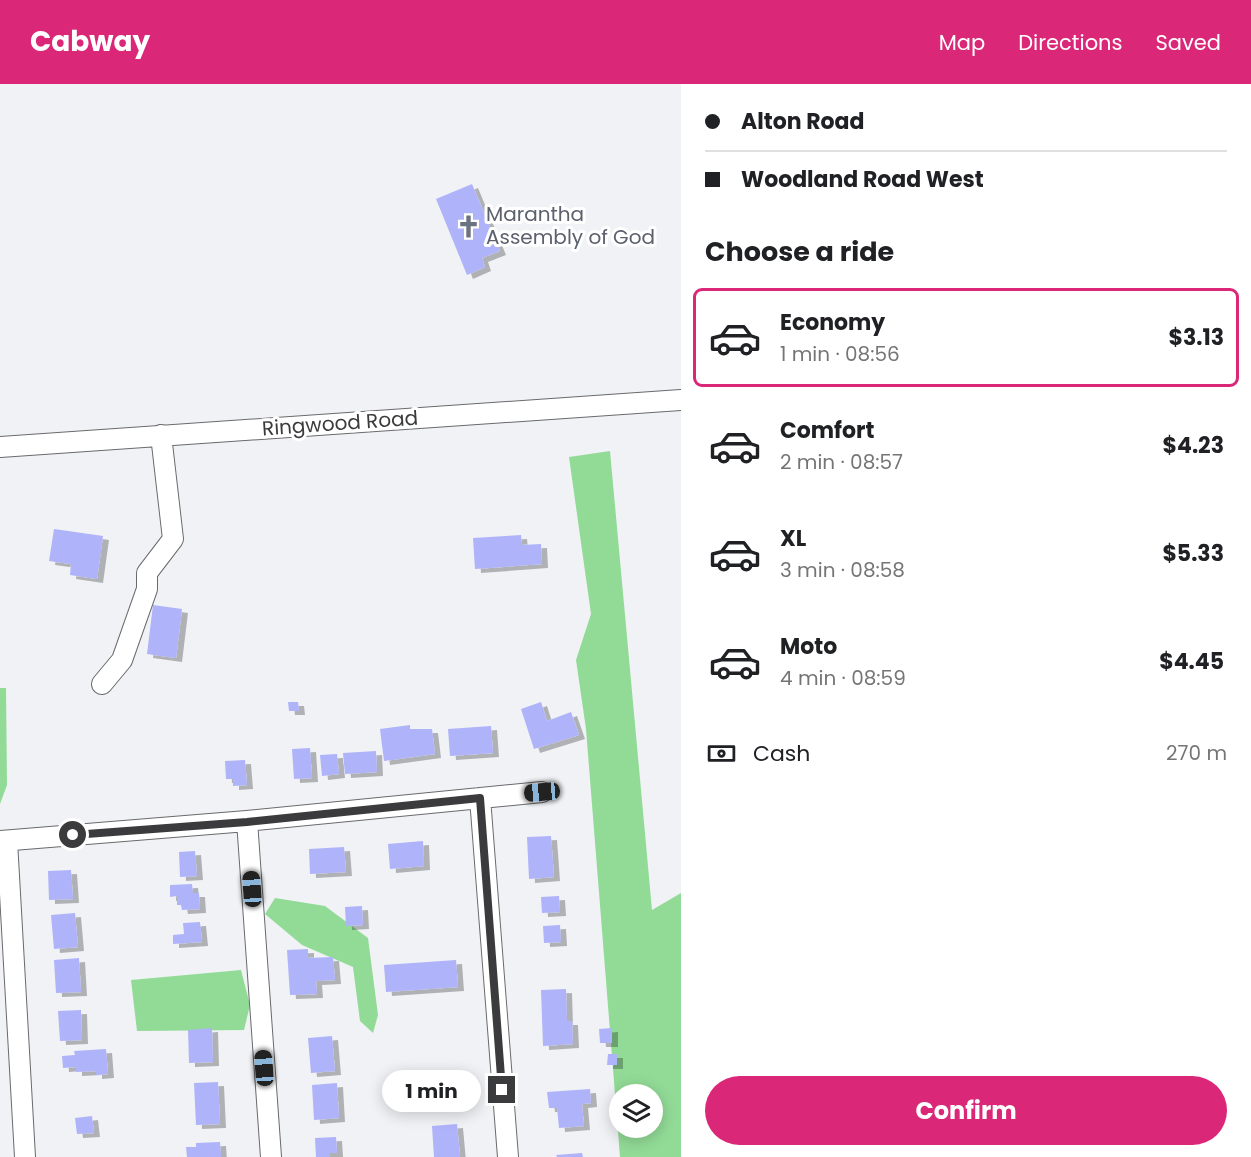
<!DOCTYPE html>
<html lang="en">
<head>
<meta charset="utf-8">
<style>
  :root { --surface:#fff; --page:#f6f6f6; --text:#202124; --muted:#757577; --line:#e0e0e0; --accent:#db2777 }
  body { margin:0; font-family:Poppins,sans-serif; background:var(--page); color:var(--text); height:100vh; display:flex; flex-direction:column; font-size:22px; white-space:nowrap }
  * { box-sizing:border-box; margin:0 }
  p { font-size:20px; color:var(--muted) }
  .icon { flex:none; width:33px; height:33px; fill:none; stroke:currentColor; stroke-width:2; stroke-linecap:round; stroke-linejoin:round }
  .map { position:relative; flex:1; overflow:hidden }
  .details { display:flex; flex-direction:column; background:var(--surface); width:570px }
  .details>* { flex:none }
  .top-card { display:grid; align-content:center; height:132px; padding:0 24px; background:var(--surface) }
  .controls { position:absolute; left:609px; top:1000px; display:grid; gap:12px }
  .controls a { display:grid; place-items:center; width:54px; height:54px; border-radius:50%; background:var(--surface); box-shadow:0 3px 15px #0003; font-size:30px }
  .end { position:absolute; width:27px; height:27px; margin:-14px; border:8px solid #3b3b3d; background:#fff; box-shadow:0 0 0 3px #fff }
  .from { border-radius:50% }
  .bubble { position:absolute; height:42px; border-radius:21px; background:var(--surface); box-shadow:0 3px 15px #0003; font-size:20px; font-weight:700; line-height:42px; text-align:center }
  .car { position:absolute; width:18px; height:36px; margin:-18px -9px; border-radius:8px; box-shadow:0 0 4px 2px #0007; background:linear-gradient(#222 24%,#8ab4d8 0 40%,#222 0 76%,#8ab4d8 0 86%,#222 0) }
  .top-card b { display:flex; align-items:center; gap:21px; height:57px; font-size:22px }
  .top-card b+b { border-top:2px solid var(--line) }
  .top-card i { width:15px; height:15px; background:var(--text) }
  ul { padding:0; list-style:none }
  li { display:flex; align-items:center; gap:18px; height:99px; margin:0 12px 9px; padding:0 12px; border:3px solid transparent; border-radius:9px }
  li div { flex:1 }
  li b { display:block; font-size:22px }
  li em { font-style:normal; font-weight:700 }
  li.active { border-color:var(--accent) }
  li>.icon { width:54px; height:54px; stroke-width:1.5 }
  h2 { padding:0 24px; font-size:27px; line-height:72px }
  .pay { display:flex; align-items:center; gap:15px; height:66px; padding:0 24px; font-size:22px }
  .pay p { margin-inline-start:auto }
  .cta { display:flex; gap:12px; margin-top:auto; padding:12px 24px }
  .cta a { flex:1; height:69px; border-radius:36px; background:var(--accent); color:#fff; font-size:24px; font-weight:700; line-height:69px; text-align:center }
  header { display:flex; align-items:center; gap:36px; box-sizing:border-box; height:84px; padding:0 30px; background:var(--accent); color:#fff }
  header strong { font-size:28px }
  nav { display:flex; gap:33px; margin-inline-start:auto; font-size:21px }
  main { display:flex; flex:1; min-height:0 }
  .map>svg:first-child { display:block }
</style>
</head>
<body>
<header>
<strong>Cabway</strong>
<nav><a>Map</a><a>Directions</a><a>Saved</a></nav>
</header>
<main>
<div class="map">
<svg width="681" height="1073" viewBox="0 0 681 1073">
  <defs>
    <filter id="shadow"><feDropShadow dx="6" dy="4" stdDeviation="0" flood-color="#0004"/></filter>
  </defs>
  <rect width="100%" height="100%" fill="#f0f2f5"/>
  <path fill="#92db97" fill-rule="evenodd" d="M610 367 652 826 681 809V1073H620L586 645 576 576 591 530 569 373ZM620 1011H652V1044H620Z
    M0 604H6L7 701 0 720Z
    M275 814 325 822 368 854 378 931 373 949 360 937 353 883 302 861 265 830Z
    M241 886 250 921 244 946 137 947 131 896Z"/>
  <path fill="#afb3fa" filter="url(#shadow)" d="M472 100 500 167 482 174 485 183 467 191 436 115Z
    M54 445 103 452 97 495 70 491 71 480 49 477Z
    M521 451 522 461 541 460 542 480 475 485 473 454Z
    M153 521 182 525 176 574 147 570Z
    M288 618H298L299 627H289Z
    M541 618 547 637 571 628 579 651 534 665 521 625Z
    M410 641V645H432L435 670 384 677 380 645Z
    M491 642 493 669 450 672 448 645Z
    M310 664 312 694 294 695 292 665Z
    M376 667 377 688 345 690 343 669Z
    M337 670 339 690 322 692 320 671Z
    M245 676 247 701 233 702V695H226L225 677Z
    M551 752 554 793 529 795 527 753Z
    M423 757 424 782 390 785 388 760Z
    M344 763 346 788 310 790 309 765Z
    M195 767 197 792 180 793 179 768Z
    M71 786 73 815 49 816 48 787Z
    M192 800 193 809H199L200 825 182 826 181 821H177V812L170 813V801Z
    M559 812 560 828 542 829 541 813Z
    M362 822 363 841 346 842 345 823Z
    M75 829 78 863 54 865 51 831Z
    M200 838 202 858 173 860V851L184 850 183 839Z
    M560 841 561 858 544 859 543 842Z
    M308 865V874L333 873 335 896 316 897 317 910 290 911 287 866Z
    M79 874 81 908 56 909 54 876Z
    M456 876 458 903 386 908 384 881Z
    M566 905 567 937H572L573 960 543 962 541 906Z
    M81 926 82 956 60 957 58 927Z
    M212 944 213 978 189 979 188 946Z
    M612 944V959H600L599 945Z
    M332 952 335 987 311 989 308 954Z
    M106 965 108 990 96 991V987L76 988V983L63 984 62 972 75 971 74 967Z
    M608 970H617V981H607Z
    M218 998 220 1040 196 1041 194 999Z
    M337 999 339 1034 314 1036 312 1001Z
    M590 1005 591 1019 582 1020 584 1042 559 1044 557 1024H549L547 1008Z
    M92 1032 94 1049 77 1050 75 1034Z
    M457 1040 460 1073H434L432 1042Z
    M336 1053 337 1069H330V1073H316L315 1054Z
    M220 1058 221 1073H187L186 1063H196V1059Z
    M582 1069 583 1073H557L556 1071Z"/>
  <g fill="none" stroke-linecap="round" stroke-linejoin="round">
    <defs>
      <path id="minor" d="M0 363 681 316
        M102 600 122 576 147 505V489L173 455 161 351
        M480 714 508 1073
        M247 737 271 1073
        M0 757 247 737 542 708
        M7 757 25 1073"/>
    </defs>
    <use href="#minor" stroke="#696a6d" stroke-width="22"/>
    <use href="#minor" stroke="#fff" stroke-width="20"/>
  </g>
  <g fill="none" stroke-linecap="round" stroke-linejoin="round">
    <path stroke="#3b3b3d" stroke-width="8" d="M73 751 247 738 480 714 502 1006"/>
  </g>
  <defs>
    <symbol id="church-bare" viewBox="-9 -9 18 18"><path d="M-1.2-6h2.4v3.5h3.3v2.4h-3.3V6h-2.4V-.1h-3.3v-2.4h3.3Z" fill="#6b7280" stroke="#fff" stroke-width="2.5" paint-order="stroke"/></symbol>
  </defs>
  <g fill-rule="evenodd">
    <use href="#church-bare" x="452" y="126" width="33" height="33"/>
  </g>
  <g text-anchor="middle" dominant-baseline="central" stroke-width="6" stroke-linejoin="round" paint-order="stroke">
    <g font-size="20" fill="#5b616d" stroke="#fff" text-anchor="start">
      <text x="486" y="130">Marantha<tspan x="486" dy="23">Assembly of God</tspan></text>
    </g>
    <g font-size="20" fill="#3b3b3d" stroke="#fff">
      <text transform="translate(340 339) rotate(-4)">Ringwood Road</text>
    </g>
  </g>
</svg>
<div class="controls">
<a><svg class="icon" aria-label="layers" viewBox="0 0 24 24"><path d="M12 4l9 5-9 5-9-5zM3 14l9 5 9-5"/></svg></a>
</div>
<i class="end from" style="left:73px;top:751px"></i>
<i class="end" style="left:502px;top:1006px"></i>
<div class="bubble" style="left:382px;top:986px;width:99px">1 min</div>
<i class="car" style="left:542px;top:708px;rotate:265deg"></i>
<i class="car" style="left:252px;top:805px;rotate:356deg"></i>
<i class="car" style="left:264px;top:984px;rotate:356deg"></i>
</div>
<section class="details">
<div class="top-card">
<b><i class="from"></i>Alton Road</b>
<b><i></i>Woodland Road West</b>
</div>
<h2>Choose a ride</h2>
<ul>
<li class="active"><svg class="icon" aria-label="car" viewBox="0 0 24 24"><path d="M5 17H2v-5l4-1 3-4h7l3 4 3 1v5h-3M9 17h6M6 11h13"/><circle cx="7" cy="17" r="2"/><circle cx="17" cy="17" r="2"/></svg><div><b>Economy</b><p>1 min · 08:56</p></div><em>$3.13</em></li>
<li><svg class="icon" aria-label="car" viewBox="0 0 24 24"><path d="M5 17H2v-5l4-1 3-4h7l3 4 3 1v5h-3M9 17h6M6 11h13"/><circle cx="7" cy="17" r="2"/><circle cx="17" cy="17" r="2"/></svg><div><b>Comfort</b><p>2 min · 08:57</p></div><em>$4.23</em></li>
<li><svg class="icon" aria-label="car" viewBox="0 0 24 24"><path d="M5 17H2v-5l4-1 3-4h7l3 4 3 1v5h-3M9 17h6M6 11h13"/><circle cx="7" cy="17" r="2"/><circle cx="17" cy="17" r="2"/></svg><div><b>XL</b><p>3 min · 08:58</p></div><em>$5.33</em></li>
<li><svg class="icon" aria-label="car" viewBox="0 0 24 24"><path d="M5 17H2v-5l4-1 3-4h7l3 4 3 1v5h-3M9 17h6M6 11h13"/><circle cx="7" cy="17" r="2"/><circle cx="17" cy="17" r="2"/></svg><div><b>Moto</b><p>4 min · 08:59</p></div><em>$4.45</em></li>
</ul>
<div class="pay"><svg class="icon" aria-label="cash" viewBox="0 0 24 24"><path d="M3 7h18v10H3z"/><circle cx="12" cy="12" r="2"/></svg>Cash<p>270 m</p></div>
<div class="cta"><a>Confirm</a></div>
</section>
</main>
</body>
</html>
